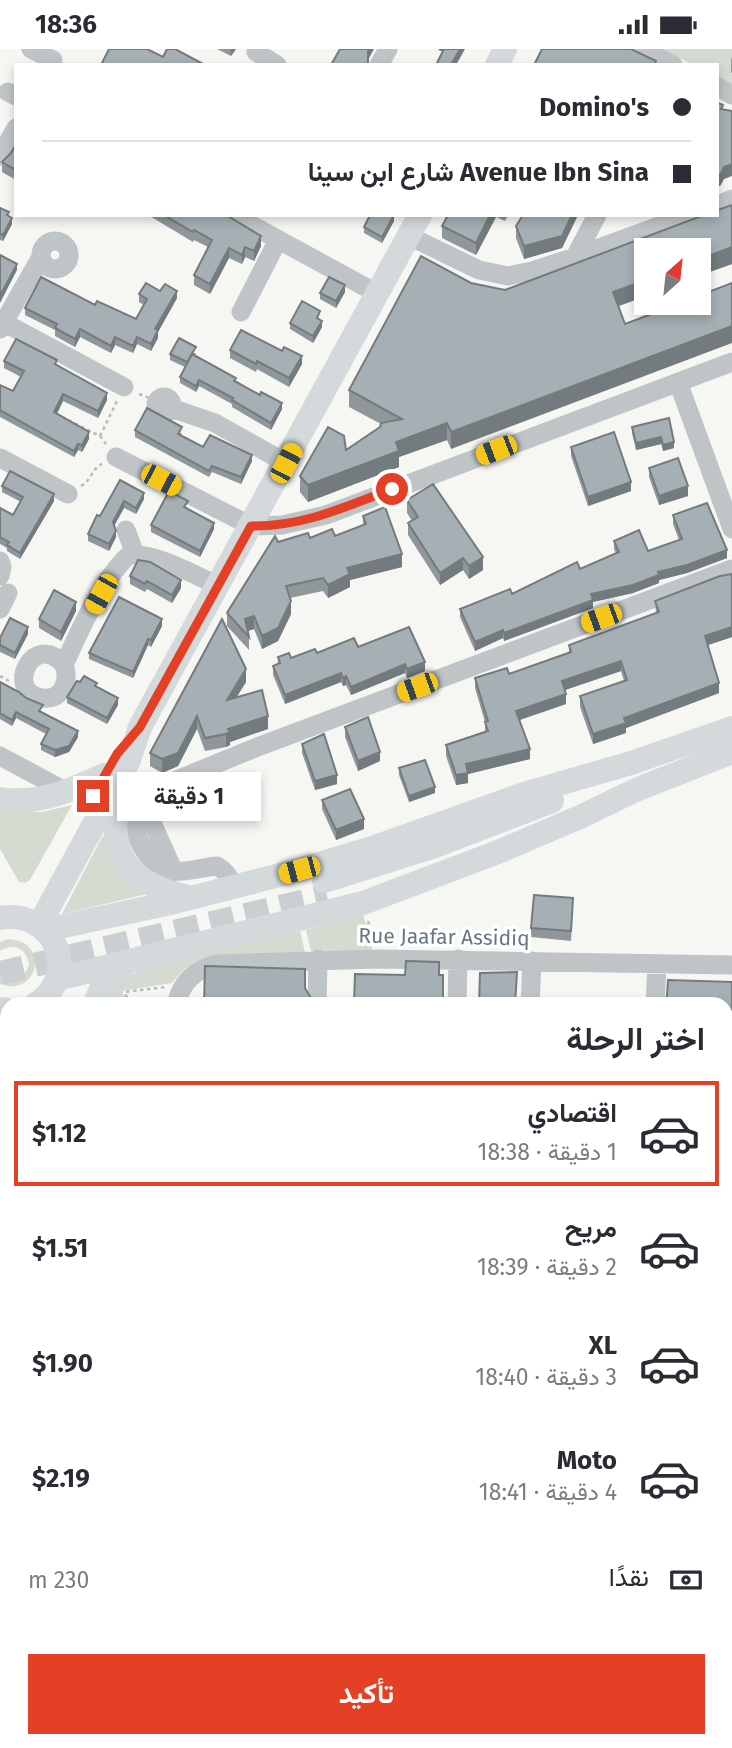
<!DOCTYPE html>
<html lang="ar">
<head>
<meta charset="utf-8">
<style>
  :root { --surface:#fff; --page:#f7f7f7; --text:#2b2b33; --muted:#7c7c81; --line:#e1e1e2; --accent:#e34026 }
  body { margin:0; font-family:"Fira Sans",Vazirmatn,sans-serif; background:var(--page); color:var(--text); direction:rtl; height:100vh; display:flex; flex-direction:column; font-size:26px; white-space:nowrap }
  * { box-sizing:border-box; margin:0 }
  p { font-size:23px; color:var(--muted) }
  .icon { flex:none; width:38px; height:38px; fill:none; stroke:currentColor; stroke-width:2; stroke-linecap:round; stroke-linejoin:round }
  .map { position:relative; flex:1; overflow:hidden; direction:ltr }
  .side { position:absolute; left:0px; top:948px; width:733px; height:751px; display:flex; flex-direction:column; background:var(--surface); border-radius:21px 21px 0 0; box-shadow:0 4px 10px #0003; direction:rtl }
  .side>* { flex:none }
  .guide { position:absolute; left:14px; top:14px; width:705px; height:154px; border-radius:0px; box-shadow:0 4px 10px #0003; direction:rtl; display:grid; align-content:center; height:154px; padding:0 28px; background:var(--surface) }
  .needle { width:46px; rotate:27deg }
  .tools { position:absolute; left:634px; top:189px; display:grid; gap:14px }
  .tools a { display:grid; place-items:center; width:77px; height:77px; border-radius:0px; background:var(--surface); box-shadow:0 4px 10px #0003; font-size:35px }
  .end { position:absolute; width:32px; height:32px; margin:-16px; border:9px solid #e34026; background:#fff; box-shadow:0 0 0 4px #fff }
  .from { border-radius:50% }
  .bubble { position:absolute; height:49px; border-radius:0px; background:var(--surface); box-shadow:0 4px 10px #0003; font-size:23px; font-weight:700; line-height:49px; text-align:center; direction:rtl }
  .car { position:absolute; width:21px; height:42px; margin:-21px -10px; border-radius:9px; box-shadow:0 0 5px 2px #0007; background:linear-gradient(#f5c518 24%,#345 0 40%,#f5c518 0 76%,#345 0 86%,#f5c518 0) }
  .guide b { display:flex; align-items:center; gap:24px; height:66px; font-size:26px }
  .guide b+b { border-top:2px solid var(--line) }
  .guide i { width:18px; height:18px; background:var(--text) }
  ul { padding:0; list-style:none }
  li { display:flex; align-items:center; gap:21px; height:105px; margin:0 14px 10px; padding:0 14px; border:4px solid transparent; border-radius:0px }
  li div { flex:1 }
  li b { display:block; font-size:26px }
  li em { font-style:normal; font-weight:700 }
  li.current { border-color:var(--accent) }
  li>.icon { width:63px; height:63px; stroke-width:1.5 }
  h2 { padding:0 28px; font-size:32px; line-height:84px }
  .pay { display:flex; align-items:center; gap:18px; height:77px; padding:0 28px; font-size:26px }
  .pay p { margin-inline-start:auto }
  .action { display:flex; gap:14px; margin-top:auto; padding:14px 28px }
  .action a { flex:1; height:80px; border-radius:0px; background:var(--accent); color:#fff; font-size:28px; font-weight:700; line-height:80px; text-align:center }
  .status { display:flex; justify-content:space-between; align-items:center; height:49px; padding:0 35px; background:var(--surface); direction:ltr }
  .status svg { height:19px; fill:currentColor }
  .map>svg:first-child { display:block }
</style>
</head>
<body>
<div class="status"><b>18:36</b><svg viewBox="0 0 49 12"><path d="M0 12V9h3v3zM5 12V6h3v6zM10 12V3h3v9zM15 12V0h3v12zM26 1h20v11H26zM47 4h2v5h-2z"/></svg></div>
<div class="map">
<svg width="732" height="1699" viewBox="0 0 732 1699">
  <rect width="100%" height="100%" fill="#f6f6f3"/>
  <path fill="#e4e6e4" d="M0 1168 7 1175V1687L0 1690Z"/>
  <path fill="#d6dbd2" d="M661 0H732V35L718 28V16H693Z
    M72 756 30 831 25 834 19 833 0 800V762L42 763Z
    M103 786 107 798 147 845 62 865Z
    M363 865 373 902H311L306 881Z
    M300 882 305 903 199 911 184 920 172 934 123 942V946L136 955 105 956C113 936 134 923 153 915Z
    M9 890C51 893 38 949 0 935V926C12 935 24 931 29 916 27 900 14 893 0 902V893Z
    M7 1000V1079L3 1081 0 1076V1003Z
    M732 1204V1414L726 1413V1206Z
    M732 1475V1699H344L341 1692H726V1476Z
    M79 1692H298L301 1699H58Z"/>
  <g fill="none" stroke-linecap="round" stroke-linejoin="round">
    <path stroke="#cad0d2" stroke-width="24" stroke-dasharray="24 12" stroke-linecap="butt" d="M0 924 327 847"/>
    <path stroke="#b7bbbe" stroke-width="2.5" stroke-dasharray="3.5 3.5" stroke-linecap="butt" d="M139 345 157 352
      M56 365 100 387 106 395
      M100 387 117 352
      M81 437C91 432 92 419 102 415
      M0 627 9 632
      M368 872 373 893
      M139 956 126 947 125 943 166 938
      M0 997 7 995
      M726 1342H732
      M726 1532H732
      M726 1552 732 1550
      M367 1692 370 1699
      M592 1692 593 1699
      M507 1699 509 1692"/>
    <path stroke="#bfc4c7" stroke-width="19" d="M31 0 53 11
      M643 0 673 16
      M256 3 277 16
      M379 16 388 0
      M718 38 732 46
      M8 43 16 47
      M0 107 16 79
      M718 156 732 150
      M233 166 378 245
      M409 187 479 221 508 227 532 222 575 208 689 166
      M41 206a14 14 0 1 1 28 0a14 14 0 1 1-28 0Z
      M575 208 597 166
      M241 263 278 191
      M3 273 124 338
      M0 280 41 208
      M678 333 732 480
      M156 356a8 8 0 1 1 16 0a8 8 0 1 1-16 0Z
      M171 359 215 374 286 414
      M116 408 251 477 282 476 326 466 732 313
      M0 409 68 445
      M126 481 135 505
      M0 512 2 518 0 527
      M0 560 8 544
      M64 616C70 632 62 652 42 649 3 643 34 580 64 616 79 583 102 530 129 506 154 503 195 526 218 537
      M0 707 67 743
      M142 751 174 823
      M233 838C230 828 226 822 217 817 203 818 186 824 172 822 153 820 134 792 135 773 135 762 141 752 147 743L260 697 732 520
      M176 956C181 933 195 920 217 915L377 910 732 916
      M317 956 318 910
      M457 956 458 910
      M530 956 532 912
      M655 956 657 916
      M726 1174H732
      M0 1195 7 1203
      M0 1236 7 1234
      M0 1282 7 1290
      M5 1469 2 1458 7 1444
      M0 1612 7 1615
      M4 1699 25 1692"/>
    <path stroke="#d4d9dc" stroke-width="24" d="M497 16 505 0
      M119 744C105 806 129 835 188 848
      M0 750C39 756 69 742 104 726
      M324 832 435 797 552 752
      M0 869C54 859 83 926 35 956
      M39 876 129 711 140 678 420 166
      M45 881 175 853 299 821 372 799 524 745 631 714 732 679
      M57 930 363 854 498 803 580 768 638 740 732 703
      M94 956 101 940 128 913
      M0 969 4 960
      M0 1103 7 1112
      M0 1132 7 1140
      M726 1429 732 1430
      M726 1453H732
      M319 1692 321 1699"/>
  </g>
  <path fill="#8f979b" d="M217 0H236L231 7Z
    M732 8V24L731 23V11Z
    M16 95V131L2 123V113L11 104Z
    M732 156V215L698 227 646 201V247L619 257 451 400 447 391 399 408V418L308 453 300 443V427L346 401 380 378 381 375 349 358V341L471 234 505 241Z
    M0 159 9 167 12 175 3 192 0 191Z
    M148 166H226L261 197 254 212 245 208 242 215 229 209 210 245 194 236V226L208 198 194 191 193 193Z
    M448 166H508L505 172 496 168 476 206 442 189V177Z
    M523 166H578L562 199 524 210 516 189V177Z
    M394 172 382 194 364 184V178Z
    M160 242 177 249 158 283V289L151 302 137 295 133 304 115 296 111 304 80 288 75 298 55 287V281L25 266V259L95 256 136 270 144 256 139 253V245Z
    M345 243 336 259 320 250V244Z
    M320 269V270L322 278 313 294 290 280V274Z
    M230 301 302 315 289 338 257 320 256 323 230 309Z
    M196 304 195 306 282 360 271 381 232 358V355L199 337 196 343 180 334V328L185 318 170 311V305Z
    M4 312 57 317 107 351 98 369 63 352 57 365 89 390 82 403 78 401 74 408 0 368V336L13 342 21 328 4 319Z
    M669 369 674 399 663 402 661 395 636 401 632 384V378Z
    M135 381 182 384 181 386 203 398 252 412 241 435 212 423 209 428 135 388Z
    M571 398 631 442 588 457 571 407Z
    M649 419 688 447 659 456 649 428Z
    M120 431 144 450 136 465 124 459 114 477 116 488 109 502 88 492V485L100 467Z
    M2 437 54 452 20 510 7 502V499L0 495V459L13 466 21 453 2 443Z
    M407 451 483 521 469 530 463 521 440 536 408 486V474L412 472 407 464Z
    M188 458 187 459 214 480 200 508 151 483V476Z
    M673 466 727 509 687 524 659 531V534L633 544 593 553V559L504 592 503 589 475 602 460 568V560L512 545 580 520 616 504 614 500V492L648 502 679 491 673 475Z
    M363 467 402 518 350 531V538L328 549 323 542 290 549 291 565 278 592 262 600 254 580 248 582 249 588V601L227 577V564L278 493 335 487 363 476Z
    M732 525V588L708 596 719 644 626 679V684L593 695 580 658V647L624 632 621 622 565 641 566 655 520 671 530 710 468 725V734L456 736 446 707V696L485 682V673L475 639V629L509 625 569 604V596L656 564 655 552Z
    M130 527 181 539 172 554 147 540 145 543 130 535Z
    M76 562 61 592 39 579V570Z
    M222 570 246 633 236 648 268 680 230 693V696L226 698 205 702 197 680 178 717 162 724 150 717V704Z
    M162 577 151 598 148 596 133 629 89 610V604Z
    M28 585 15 610 0 603V589Z
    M358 598 425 622 407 629 405 624 351 646 346 636 343 637 341 633 285 655 273 626V617L278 615V608L291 609Z
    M0 633 78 688 69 703 55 708 41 701V695L46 685 16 669 12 677 0 670Z
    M80 633 97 638 118 656 107 675 67 654V648Z
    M345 678 380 712 358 722 345 688Z
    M302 695 337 735 315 741 302 704Z
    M399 719 435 744 409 753 399 726Z
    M322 751 364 780 336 791 322 760Z
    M573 859 571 892 531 888V879Z
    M732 933V986H726V956Z
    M305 939 311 956H204Z
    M732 1051V1100H726V1084Z
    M726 1110H732V1159H726Z
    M7 1372V1413L0 1412V1376H3Z"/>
  <path fill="#747b7e" d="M231 0H236L231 7Z
    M369 0H374L368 11V2Z
    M460 0H465L456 16H451Z
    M732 115V127L724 130 721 136 718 138V126L724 118Z
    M394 166V172L382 194V188Z
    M490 166H496V168L476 206V194Z
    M572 166H578L562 199 524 210V197Z
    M12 169V175L3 192V186Z
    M261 187V197L254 212V202Z
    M245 198V208L242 215V206Z
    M732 198V215L698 227V211Z
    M229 199V209L210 245V235Z
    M17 215V221L0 254V247Z
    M646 231V247L613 259V243Z
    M345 236V243L336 259V252Z
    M177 242V249L158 283V289L151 302V295L155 280Z
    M322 272V278L313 294V287Z
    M732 277V294L451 400V383Z
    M80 280V288L75 298V290Z
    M115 288V296L111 304V297Z
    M137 288V295L133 304V297Z
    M302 307V315L289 338V329Z
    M199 331V337L196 343V337Z
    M107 344V351L98 369V362Z
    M63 345V352L54 370V363Z
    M282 354V360L271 381V374Z
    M447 374V391L399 408V418L308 453V436L396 393Z
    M89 383V390L82 403V396Z
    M661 388V395L636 401V394Z
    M674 393V399L663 402V396Z
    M78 395V401L74 408V402Z
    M252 406V412L241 435V428Z
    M631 433V442L588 457V448Z
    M688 437V447L659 456V447Z
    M144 444V450L136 465V459Z
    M54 445V452L20 510V504Z
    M124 452V459L113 479V473Z
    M214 474V480L200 508V502Z
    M116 482V488L109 502V495Z
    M727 501V509L687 524 659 531V534L633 544 593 553V559L504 592V584L591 545Z
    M402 505V518L350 531V538L328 549V536L347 519Z
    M483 508V521L469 530V517Z
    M463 509V521L440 536V524Z
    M181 531V539L172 554V546Z
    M291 552V565L278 592 262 600V587Z
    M76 553V562L61 592V583Z
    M254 567V580L245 583V570Z
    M162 570V577L151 598V591Z
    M28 578V585L15 610V604Z
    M732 578V588L705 597V587Z
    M503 581V589L475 602V593Z
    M148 590V596L133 629V623Z
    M621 612V622L562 642V632Z
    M425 613V622L407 629V620Z
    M405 615V624L351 646V638Z
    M246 620V633L227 664V651Z
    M341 624V633L285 655V646Z
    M346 627V636L343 637V629Z
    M719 634V644L626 679V684L593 695V685L624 669Z
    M566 645V655L516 672V662Z
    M118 649V656L107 675V669Z
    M16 663V669L12 677V671Z
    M197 667V680L178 717 162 724V710Z
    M268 667V680L230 693V696L226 698V685L228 680Z
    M78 682V688L69 703 55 708V701Z
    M530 700V710L468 725V734L456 736V726L466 715Z
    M380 703V712L358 722V712Z
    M337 726V735L315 741V732Z
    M435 738V744L409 753V747Z
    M364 770V780L336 791V781Z
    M7 1573V1585L0 1590V1578Z"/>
  <path fill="#a6b0b4" stroke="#747b7e" stroke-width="2" d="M109 0H147L163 8 167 0H175L205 16H101Z
    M340 0H369L368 2V13L367 16H331Z
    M439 0H460L451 16H436L443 2Z
    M542 0H631L656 12 654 16H534Z
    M718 54 723 56 721 60 732 62V115L724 118 721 125 718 126Z
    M16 95V121L2 113 11 104Z
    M732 156V198L698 211V201H646V231L613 243 625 275 681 254H698V247L732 234V277L451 383 447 374 396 393 399 402 308 436 300 427 328 378 344 387 346 401 380 378 381 374 402 370 349 341 421 207 471 234 505 241 704 166H718V161Z
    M0 159 9 163 7 166 12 169 3 186 0 184Z
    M164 166H226L261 187 254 202 245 198 242 206 229 199 210 235 194 226 212 191 194 181 193 183Z
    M370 166H394L382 188 364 178Z
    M448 166H490L476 194 442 177Z
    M523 166H572L562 187 524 197 516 177Z
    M0 206 17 215 0 247Z
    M41 228 95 256 97 252 136 270 147 250 139 245 146 234 160 242 165 235 177 242 155 280 158 281 151 295 137 288 133 297 115 288 111 297 80 280 75 290 55 279 57 275 25 259Z
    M329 228 345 236 336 252 320 244Z
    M302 252 320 262 317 269 322 272 313 287 290 274Z
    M241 281 282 302 284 298 302 307 289 329 257 312 256 315 230 301Z
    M179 289 196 298 187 313 170 305Z
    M16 290 57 311 55 315 107 344 98 362 63 345 54 363 89 383 82 396 78 395 74 402 0 361V336L13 342 24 322 4 312Z
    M192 305 236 329 234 332 260 346 261 343 282 354 271 374 232 351 233 349 199 331 196 337 180 328Z
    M147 359 182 378 178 385 203 398 210 386 252 406 241 428 212 417 209 422 135 381Z
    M669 369 674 393 663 396 661 388 636 394 632 378Z
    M614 383 631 433 588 448 571 398Z
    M678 409 688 437 659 447 649 419Z
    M10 422 54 445 20 504 7 496 9 493 0 488V459L13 466 23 448 2 437Z
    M120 431 144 444 136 459 124 452 113 473 116 482 109 495 88 485 97 466 100 467Z
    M433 435 483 508 469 517 463 509 440 524 408 474 418 468 407 451Z
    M169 442 188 452 184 458 214 474 200 502 151 476Z
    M707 454 727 501 687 516 658 523 659 526 633 536 591 545 593 551 504 584 503 581 475 593 460 560 510 540 512 545 577 513 580 520 619 503 614 492 639 481 648 502 682 490 673 466Z
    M385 458 402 505 347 519 350 525 328 536 323 529 286 537 291 552 278 579 262 587 254 567 245 570 249 588 227 564 275 487 278 493 308 484 310 489 332 480 335 487 366 475 363 467Z
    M138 511 150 513 181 531 172 546 147 532 145 535 130 527Z
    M732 525V578L705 587 719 634 624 669 626 674 593 685 580 647 627 631 621 612 562 632 566 645 516 662 530 700 466 715 468 724 456 726 446 696 488 682 485 673 488 672 475 629 507 619 509 625 571 603 569 596 659 563 655 552 720 527Z
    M54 541 76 553 61 583 39 570Z
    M119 548 162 570 151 591 148 590 133 623 89 604Z
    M10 569 28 578 15 604 0 596V589Z
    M222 570 246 620 227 651 262 641 268 667 228 680 230 683 226 685 205 689 197 667 178 704 162 710 150 704Z
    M409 578 425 613 407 620 405 615 351 638 346 627 343 629 341 624 285 646 273 617 280 614 278 608 289 604 291 609 315 600 317 604 354 589 358 598Z
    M84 627 97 634 95 637 118 649 107 669 67 648 77 632 80 633Z
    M0 633 19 643 26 649 43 656 39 662 78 682 69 697 55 701 41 695 49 680 16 663 12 671 0 664Z
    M368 668 380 703 358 712 345 678Z
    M324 685 337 726 315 732 302 695Z
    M425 711 435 738 409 747 399 719Z
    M350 740 364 770 336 781 322 751Z
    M534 846 573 849 571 882 531 879Z
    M406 912 439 913V926H443V956H354L355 925 405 926Z
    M205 917 305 920V939L311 949V956H277V953L238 954V956H204Z
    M517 923 515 956H479L480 924Z
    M668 931 732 933V975H726V956H664L667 946Z
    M727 1051H732V1088H726Z
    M726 1110H732V1147H726Z
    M4 1371 7 1372V1401L0 1400V1376H3Z
    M0 1466 7 1469V1573L0 1578Z"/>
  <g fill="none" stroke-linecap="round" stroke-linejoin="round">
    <path stroke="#e34026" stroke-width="9" d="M93 747 117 705 140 678 251 477C302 478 345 458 392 440"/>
  </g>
  <g text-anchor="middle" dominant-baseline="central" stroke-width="7" stroke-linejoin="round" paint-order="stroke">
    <g font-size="21" fill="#657984" stroke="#fff">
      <text transform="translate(444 888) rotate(1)">Rue Jaafar Assidiq</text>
    </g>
  </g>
</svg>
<div class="tools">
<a><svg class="needle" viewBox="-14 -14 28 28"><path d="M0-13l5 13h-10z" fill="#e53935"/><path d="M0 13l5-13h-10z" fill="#7c7c81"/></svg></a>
</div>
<i class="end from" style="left:392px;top:440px"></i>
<i class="end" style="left:93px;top:747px"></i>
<div class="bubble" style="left:117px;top:723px;width:144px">1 دقيقة</div>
<i class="car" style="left:496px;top:401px;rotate:249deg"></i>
<i class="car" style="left:286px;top:414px;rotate:28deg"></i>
<i class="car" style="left:161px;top:431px;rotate:117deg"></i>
<i class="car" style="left:101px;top:545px;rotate:209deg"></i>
<i class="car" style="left:601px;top:569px;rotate:250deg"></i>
<i class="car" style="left:417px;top:638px;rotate:250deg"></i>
<i class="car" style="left:299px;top:821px;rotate:255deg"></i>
<div class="guide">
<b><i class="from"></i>Domino's</b>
<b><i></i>Avenue Ibn Sina شارع ابن سينا</b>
</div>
<section class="side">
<h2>اختر الرحلة</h2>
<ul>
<li class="current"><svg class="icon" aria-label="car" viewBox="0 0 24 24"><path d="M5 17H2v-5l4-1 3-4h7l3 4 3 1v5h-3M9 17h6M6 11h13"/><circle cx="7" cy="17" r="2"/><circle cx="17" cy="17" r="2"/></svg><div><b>اقتصادي</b><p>1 دقيقة · 18:38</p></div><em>$1.12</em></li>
<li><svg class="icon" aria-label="car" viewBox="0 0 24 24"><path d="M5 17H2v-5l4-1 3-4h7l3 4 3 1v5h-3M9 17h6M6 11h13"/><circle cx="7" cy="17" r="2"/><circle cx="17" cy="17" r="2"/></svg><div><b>مريح</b><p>2 دقيقة · 18:39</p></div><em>$1.51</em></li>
<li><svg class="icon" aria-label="car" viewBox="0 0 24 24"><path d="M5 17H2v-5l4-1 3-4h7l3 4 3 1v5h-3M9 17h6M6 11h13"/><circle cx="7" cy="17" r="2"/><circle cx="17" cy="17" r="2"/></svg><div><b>XL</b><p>3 دقيقة · 18:40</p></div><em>$1.90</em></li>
<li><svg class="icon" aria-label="car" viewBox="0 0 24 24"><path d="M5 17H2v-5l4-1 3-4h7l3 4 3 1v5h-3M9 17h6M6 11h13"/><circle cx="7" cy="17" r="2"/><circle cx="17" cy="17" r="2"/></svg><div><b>Moto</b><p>4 دقيقة · 18:41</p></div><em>$2.19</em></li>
</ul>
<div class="pay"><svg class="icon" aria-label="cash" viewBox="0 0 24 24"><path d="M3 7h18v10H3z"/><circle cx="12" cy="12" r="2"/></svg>نقدًا<p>230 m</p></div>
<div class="action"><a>تأكيد</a></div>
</section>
</div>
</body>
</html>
